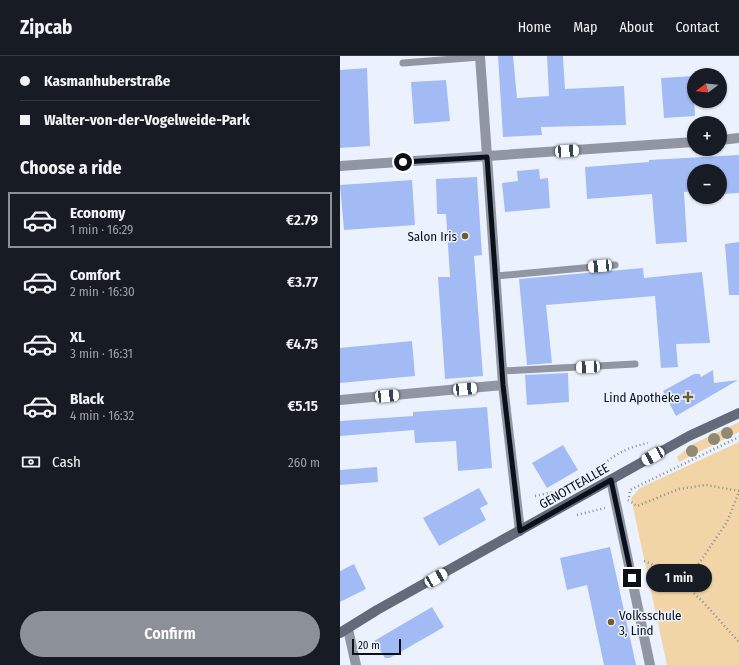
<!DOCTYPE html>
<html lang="en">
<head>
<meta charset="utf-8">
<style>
  :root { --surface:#171b24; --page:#20242c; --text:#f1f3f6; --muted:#9ea1a6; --line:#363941; --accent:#8c9099 }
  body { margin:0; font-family:"Fira Sans Condensed",sans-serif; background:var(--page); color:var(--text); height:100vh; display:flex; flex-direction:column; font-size:15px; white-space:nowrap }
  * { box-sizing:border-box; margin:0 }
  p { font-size:13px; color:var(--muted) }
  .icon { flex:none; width:22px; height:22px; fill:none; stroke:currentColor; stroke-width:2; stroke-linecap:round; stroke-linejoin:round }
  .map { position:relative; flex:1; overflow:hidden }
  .sheet { display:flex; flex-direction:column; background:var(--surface); width:340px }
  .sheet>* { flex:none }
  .hud { display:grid; align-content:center; height:88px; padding:0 20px; background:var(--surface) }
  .needle { width:26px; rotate:254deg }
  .fabs { position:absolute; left:347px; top:12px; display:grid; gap:8px }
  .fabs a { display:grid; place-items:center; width:40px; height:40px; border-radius:50%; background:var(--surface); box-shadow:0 1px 3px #0004; font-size:20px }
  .scale { position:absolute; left:12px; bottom:10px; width:49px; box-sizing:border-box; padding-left:4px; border:2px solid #0c1019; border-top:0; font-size:11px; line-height:14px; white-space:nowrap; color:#0c1019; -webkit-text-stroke:3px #ecf2fd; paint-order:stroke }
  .end { position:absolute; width:18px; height:18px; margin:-9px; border:5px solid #0c1019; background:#fff; box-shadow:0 0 0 2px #fff }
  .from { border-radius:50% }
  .bubble { position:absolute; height:28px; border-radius:14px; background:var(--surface); box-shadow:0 1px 3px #0004; font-size:13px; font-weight:600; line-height:28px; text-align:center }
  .car { position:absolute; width:12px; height:24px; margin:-12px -6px; border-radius:5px; box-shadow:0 0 3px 1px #0007; background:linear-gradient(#fff 24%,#345 0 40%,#fff 0 76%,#345 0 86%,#fff 0) }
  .hud b { display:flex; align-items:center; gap:14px; height:38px; font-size:15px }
  .hud b+b { border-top:1px solid var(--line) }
  .hud i { width:10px; height:10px; background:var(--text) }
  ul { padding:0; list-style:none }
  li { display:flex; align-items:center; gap:12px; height:56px; margin:0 8px 6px; padding:0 12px; border:2px solid transparent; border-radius:0px }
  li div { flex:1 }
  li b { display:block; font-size:15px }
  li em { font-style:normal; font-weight:600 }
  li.active { border-color:var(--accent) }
  li>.icon { width:36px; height:36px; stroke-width:1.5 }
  h2 { padding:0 20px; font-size:18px; line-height:48px }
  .pay { display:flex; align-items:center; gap:10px; height:44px; padding:0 20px; font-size:15px }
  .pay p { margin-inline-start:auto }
  .primary-button { display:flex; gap:8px; margin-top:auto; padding:8px 20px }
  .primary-button a { flex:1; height:46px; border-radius:24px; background:var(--accent); color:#fff; font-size:16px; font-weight:600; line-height:46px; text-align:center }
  header { display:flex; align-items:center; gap:24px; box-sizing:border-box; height:56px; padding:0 20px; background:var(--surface); border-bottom:1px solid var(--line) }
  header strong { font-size:19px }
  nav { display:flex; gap:22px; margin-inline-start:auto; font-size:14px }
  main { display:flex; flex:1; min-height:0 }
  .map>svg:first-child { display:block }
</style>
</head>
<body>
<header>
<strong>Zipcab</strong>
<nav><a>Home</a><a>Map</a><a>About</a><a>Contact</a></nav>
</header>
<main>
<section class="sheet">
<div class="hud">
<b><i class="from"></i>Kasmanhuberstraße</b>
<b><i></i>Walter-von-der-Vogelweide-Park</b>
</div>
<h2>Choose a ride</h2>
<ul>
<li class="active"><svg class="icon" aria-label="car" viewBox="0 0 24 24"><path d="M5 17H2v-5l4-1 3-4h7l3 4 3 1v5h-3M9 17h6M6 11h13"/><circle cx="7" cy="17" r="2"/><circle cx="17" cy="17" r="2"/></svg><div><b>Economy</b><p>1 min · 16:29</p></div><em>€2.79</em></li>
<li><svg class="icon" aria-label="car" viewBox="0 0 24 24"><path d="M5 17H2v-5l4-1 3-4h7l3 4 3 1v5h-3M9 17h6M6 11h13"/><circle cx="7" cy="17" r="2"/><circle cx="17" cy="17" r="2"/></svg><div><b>Comfort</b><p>2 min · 16:30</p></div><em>€3.77</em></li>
<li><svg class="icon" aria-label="car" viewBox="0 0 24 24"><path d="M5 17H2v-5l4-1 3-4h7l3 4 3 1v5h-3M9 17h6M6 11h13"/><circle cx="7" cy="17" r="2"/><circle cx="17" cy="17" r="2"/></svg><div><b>XL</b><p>3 min · 16:31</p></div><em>€4.75</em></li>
<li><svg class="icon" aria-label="car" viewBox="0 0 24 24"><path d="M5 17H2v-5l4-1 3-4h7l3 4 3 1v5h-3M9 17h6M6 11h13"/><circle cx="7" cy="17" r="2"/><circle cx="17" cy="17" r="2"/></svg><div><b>Black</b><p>4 min · 16:32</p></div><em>€5.15</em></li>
</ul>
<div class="pay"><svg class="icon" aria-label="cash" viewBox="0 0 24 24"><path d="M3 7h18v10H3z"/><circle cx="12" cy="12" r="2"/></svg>Cash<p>260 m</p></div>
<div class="primary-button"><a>Confirm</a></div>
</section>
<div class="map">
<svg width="399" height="609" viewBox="0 0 399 609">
  <rect width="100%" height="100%" fill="#ecf2fd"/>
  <path fill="#f1d5a6" d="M399 366V376L339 406 337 401 351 389Z
    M399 386V609H327L291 442 300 432Z"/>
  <path fill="#a3bbf4" d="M158 0H173L177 42 209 40 207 0H223L225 33 284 30 286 69 201 71 202 79 163 81Z
    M27 12 30 90 0 92V14Z
    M353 20 355 60 324 62 321 22Z
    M106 24 110 65 74 68 71 26Z
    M399 99V137L383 138 381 115H354V135L344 136 347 186 316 188 312 138 247 143 245 111 309 106V104Z
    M199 113 200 123 208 122 210 152 165 156 162 127 178 125 177 115Z
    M137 121 142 199 134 200 143 320 105 323 98 221H110L106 158H97L96 123Z
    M72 124 75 169 4 174 0 129Z
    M399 186V239H389L385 188Z
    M303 212 304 222 362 216 370 287 336 288 338 311 321 312 315 240 206 249 212 307 187 309 179 223Z
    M72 285 75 320 0 327V292Z
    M373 314 374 327 398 324 336 360 323 335 354 318H360L361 321Z
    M228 317 229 346 187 349 185 319Z
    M147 351 152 412 118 415 116 385 75 387 74 374 0 380V365L73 360V356Z
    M223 389 238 414 207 432 192 407Z
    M37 411 38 426 0 429V414Z
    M139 432 148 448 140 452 146 464 99 490 83 462Z
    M270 491 296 609H264L247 529 227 534 220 502Z
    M14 508 26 533 0 546V515Z
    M92 551 104 571 50 602H45L34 585Z"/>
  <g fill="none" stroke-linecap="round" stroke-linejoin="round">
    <path stroke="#888d97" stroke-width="2.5" stroke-dasharray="1 3" stroke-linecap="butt" d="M256 416C269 401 287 391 308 387
      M195 440 223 434
      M289 441 290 434 399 381
      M288 444 297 450 339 433 366 429 399 435
      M237 459 265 452
      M304 505C345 519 371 556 399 586
      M345 528 387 466 399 436"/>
    <path stroke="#9196a2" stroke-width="7" d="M63 7 140 1
      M156 220 275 209
      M162 315 295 308"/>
    <path stroke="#9196a2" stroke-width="10" d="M140 0 163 329 180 475
      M380 84 399 82
      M0 110 354 86
      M0 344 163 329
      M271 424 310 609
      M8 573 16 609"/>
    <path stroke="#636b7b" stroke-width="10" d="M0 577 37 554 349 380 399 357"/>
  </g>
  <g fill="#928972">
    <circle cx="387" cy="377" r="6"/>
    <circle cx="374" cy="383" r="6"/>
    <circle cx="352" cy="395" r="6"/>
  </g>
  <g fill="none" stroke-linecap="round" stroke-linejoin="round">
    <path stroke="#0c1019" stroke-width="5" d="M63 106 147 101 163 329 180 475 271 424 292 522"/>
  </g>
  <g fill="#745b2c" stroke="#ecf2fd" stroke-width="1.5">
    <circle cx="125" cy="180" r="4"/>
    <path d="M346 335h4v4h4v4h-4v4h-4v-4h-4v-4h4z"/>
    <circle cx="271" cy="566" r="4"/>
  </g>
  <g text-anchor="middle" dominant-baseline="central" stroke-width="3" stroke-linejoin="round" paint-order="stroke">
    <g font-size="13" fill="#0c1019" stroke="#ecf2fd" text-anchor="end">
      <text x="117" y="180">Salon Iris</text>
      <text x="340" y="341">Lind Apotheke</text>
      <text x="279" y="559" text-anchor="start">Volksschule<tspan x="279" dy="15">3, Lind</tspan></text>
    </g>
    <g font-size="13" fill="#0c1019" stroke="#ecf2fd">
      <text transform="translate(234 430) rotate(-30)">GENOTTEALLEE</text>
    </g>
  </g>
</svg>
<div class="fabs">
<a><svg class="needle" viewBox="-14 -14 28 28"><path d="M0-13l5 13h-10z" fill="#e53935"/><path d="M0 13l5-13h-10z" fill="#9ea1a6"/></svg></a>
<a>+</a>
<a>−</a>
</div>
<div class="scale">20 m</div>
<i class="end from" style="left:63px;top:106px"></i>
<i class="end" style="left:292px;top:522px"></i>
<div class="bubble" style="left:306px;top:508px;width:66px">1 min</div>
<i class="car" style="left:227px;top:95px;rotate:86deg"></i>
<i class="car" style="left:260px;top:210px;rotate:265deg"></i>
<i class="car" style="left:248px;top:311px;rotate:267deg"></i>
<i class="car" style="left:125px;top:333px;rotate:85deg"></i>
<i class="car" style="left:47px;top:340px;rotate:85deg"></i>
<i class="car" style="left:313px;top:400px;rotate:241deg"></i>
<i class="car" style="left:96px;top:522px;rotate:60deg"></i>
</div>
</main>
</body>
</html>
